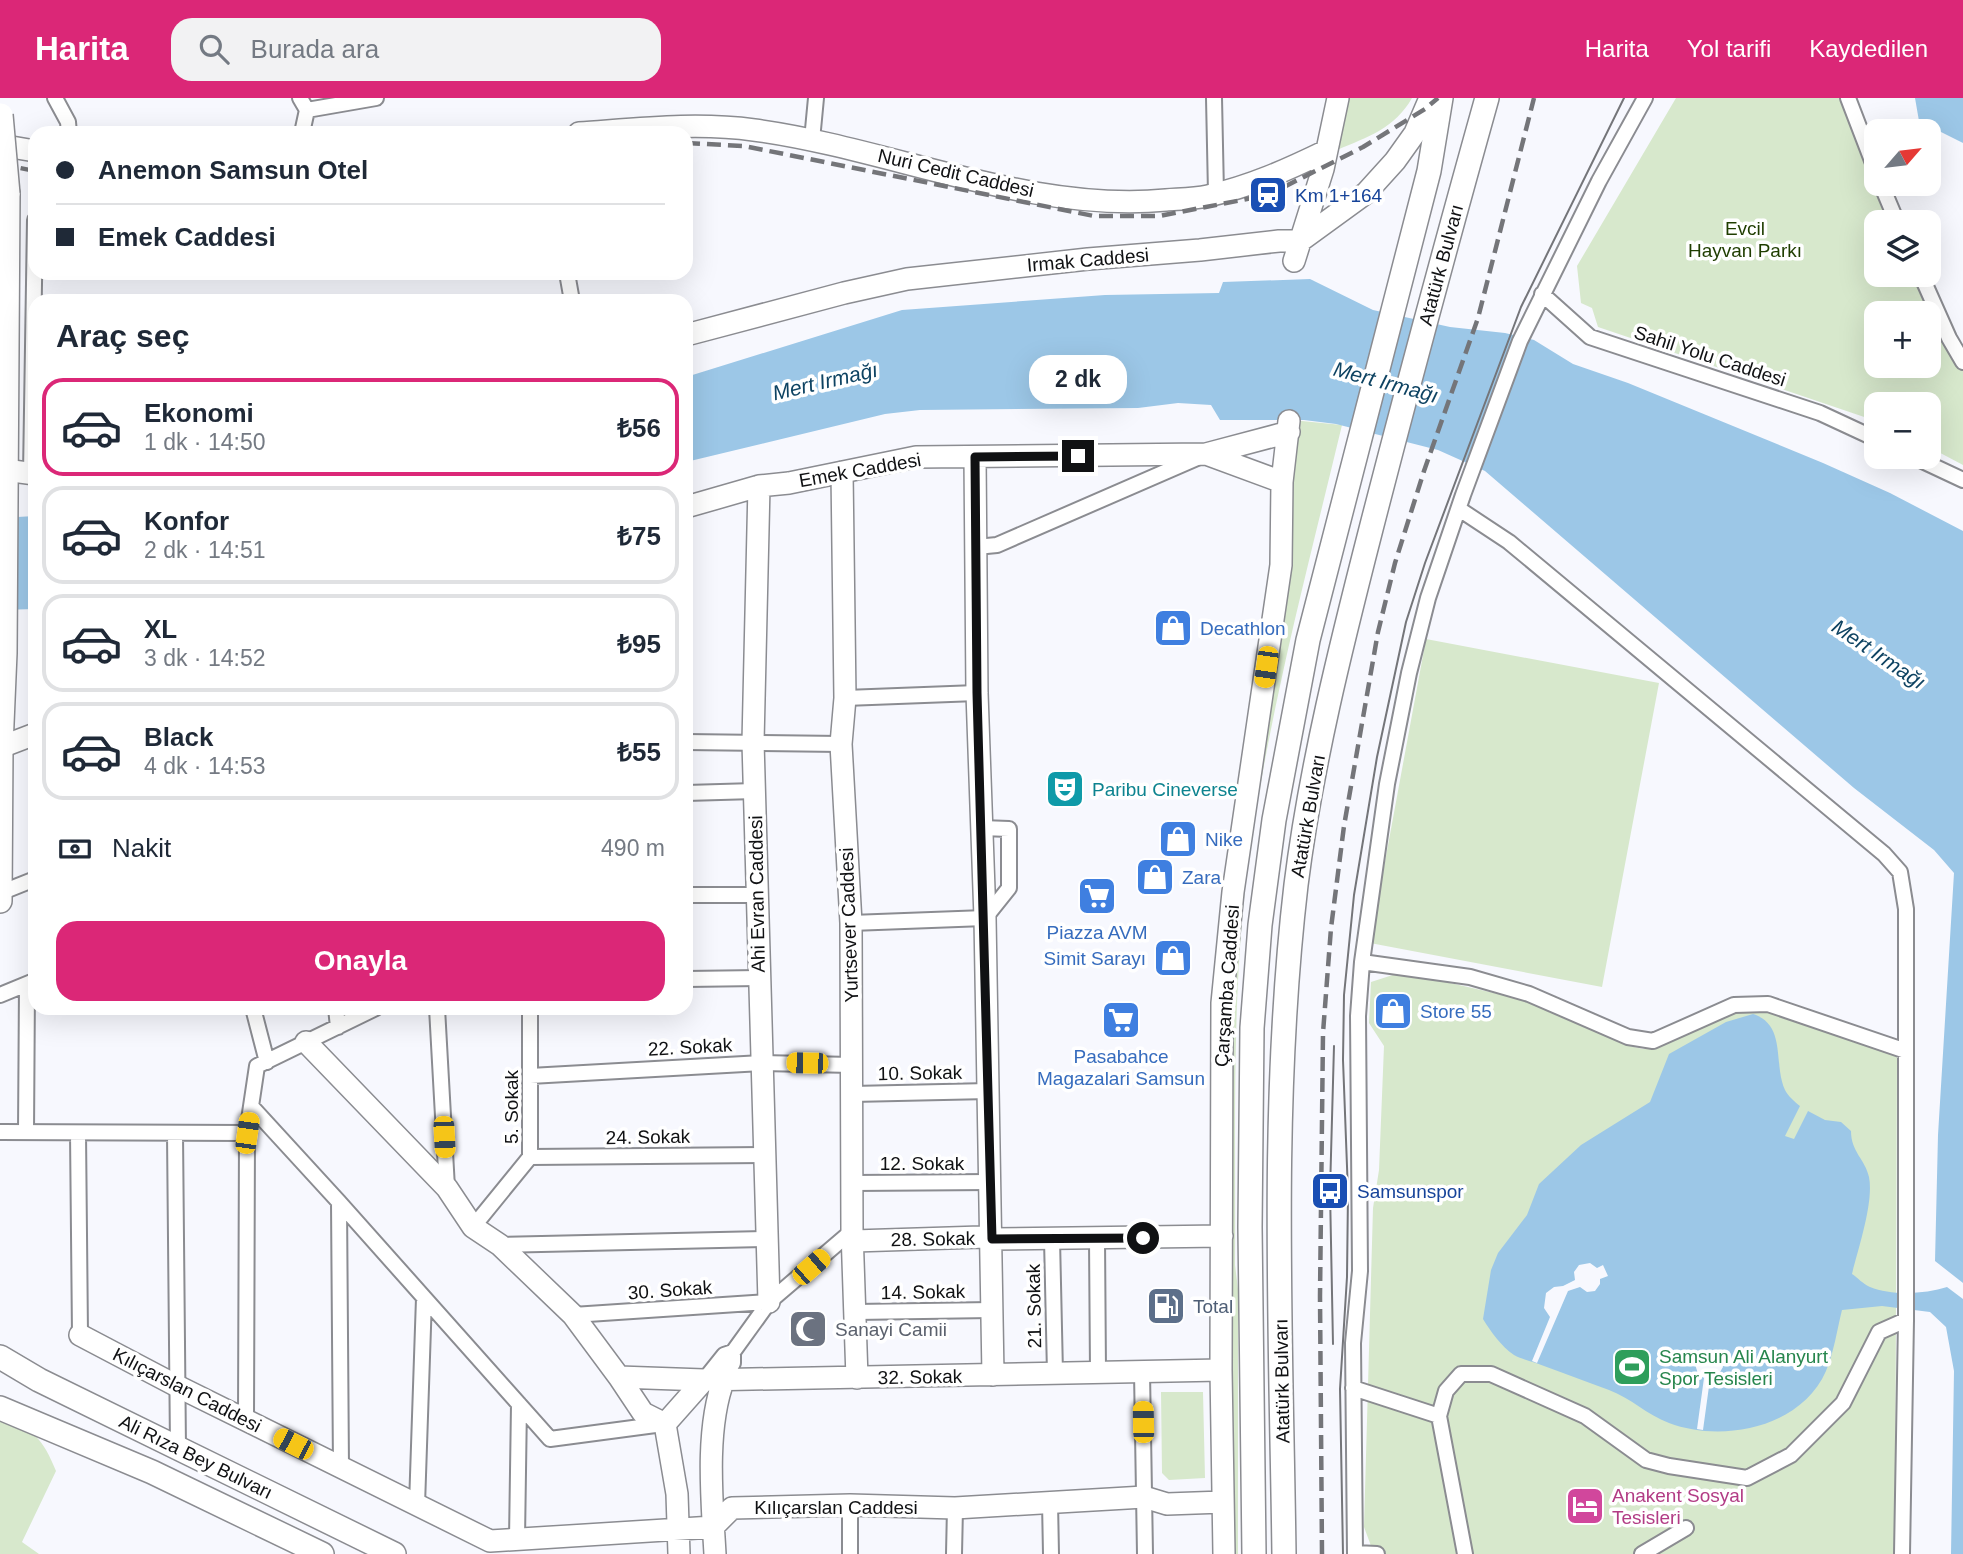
<!DOCTYPE html>
<html lang="tr">
<head>
<meta charset="utf-8">
<style>
  :root { --surface:#fff; --page:#f2f2f3; --text:#1f2937; --muted:#747a83; --line:#e0e1e3; --accent:#db2777 }
  body { margin:0; font-family:Arial,sans-serif; background:var(--page); color:var(--text); height:100vh; display:flex; flex-direction:column; font-size:26px; white-space:nowrap }
  * { box-sizing:border-box; margin:0 }
  p { font-size:23px; color:var(--muted) }
  .icon { flex:none; width:38px; height:38px; fill:none; stroke:currentColor; stroke-width:2; stroke-linecap:round; stroke-linejoin:round }
  .map { position:relative; flex:1; overflow:hidden }
  .details { position:absolute; left:28px; top:196px; width:665px; height:721px; display:flex; flex-direction:column; background:var(--surface); border-radius:21px; box-shadow:0 7px 28px #0002 }
  .details>* { flex:none }
  .top-card { position:absolute; left:28px; top:28px; width:665px; height:154px; border-radius:21px; box-shadow:0 7px 28px #0002; display:grid; align-content:center; height:154px; padding:0 28px; background:var(--surface) }
  .needle { width:46px; rotate:62deg }
  .controls { position:absolute; left:1864px; top:21px; display:grid; gap:14px }
  .controls a { display:grid; place-items:center; width:77px; height:77px; border-radius:14px; background:var(--surface); box-shadow:0 7px 28px #0002; font-size:35px }
  .end { position:absolute; width:32px; height:32px; margin:-16px; border:9px solid #101113; background:#fff; box-shadow:0 0 0 4px #fff }
  .from { border-radius:50% }
  .bubble { position:absolute; height:49px; border-radius:21px; background:var(--surface); box-shadow:0 7px 28px #0002; font-size:23px; font-weight:600; line-height:49px; text-align:center }
  .car { position:absolute; width:21px; height:42px; margin:-21px -10px; border-radius:9px; box-shadow:0 0 5px 2px #0007; background:linear-gradient(#f5c518 24%,#345 0 40%,#f5c518 0 76%,#345 0 86%,#f5c518 0) }
  .top-card b { display:flex; align-items:center; gap:24px; height:66px; font-size:26px }
  .top-card b+b { border-top:2px solid var(--line) }
  .top-card i { width:18px; height:18px; background:var(--text) }
  ul { padding:0; list-style:none }
  li { display:flex; align-items:center; gap:21px; height:98px; margin:0 14px 10px; padding:0 14px; border:4px solid var(--line); border-radius:21px }
  li div { flex:1 }
  li b { display:block; font-size:26px }
  li em { font-style:normal; font-weight:600 }
  li.active { border-color:var(--accent) }
  li>.icon { width:63px; height:63px; stroke-width:1.5 }
  h2 { padding:0 28px; font-size:32px; line-height:84px }
  .pay { display:flex; align-items:center; gap:18px; height:77px; padding:0 28px; font-size:26px }
  .pay p { margin-inline-start:auto }
  .cta { display:flex; gap:14px; margin-top:auto; padding:14px 28px }
  .cta a { flex:1; height:80px; border-radius:21px; background:var(--accent); color:#fff; font-size:28px; font-weight:600; line-height:80px; text-align:center }
  header { display:flex; align-items:center; gap:42px; box-sizing:border-box; height:98px; padding:0 35px; background:var(--accent); color:#fff }
  header strong { font-size:33px }
  nav { display:flex; gap:38px; margin-inline-start:auto; font-size:24px }
  .search { width:490px; height:63px; background:var(--page); display:flex; align-items:center; gap:18px; box-sizing:border-box; padding:0 24px; border-radius:21px; color:var(--muted); font-size:26px }
  .map>svg:first-child { display:block }
</style>
</head>
<body>
<header>
<strong>Harita</strong>
<div class="search"><svg class="icon" aria-label="search" viewBox="0 0 24 24"><circle cx="10" cy="10" r="6"/><path d="M15 15l6 6"/></svg>Burada ara</div>
<nav><a>Harita</a><a>Yol tarifi</a><a>Kaydedilen</a></nav>
</header>
<div class="map">
<svg width="1963" height="1456" viewBox="0 0 1963 1456">
  <rect width="100%" height="100%" fill="#f7f8fe"/>
  <path fill="#d7e8cc" fill-rule="evenodd" d="M1349 0H1412C1395 30 1368 39 1337 52Z
    M1676 0H1846L1887 124H1876V177H1914L1963 271V367L1929 349 1928 306H1876V323L1598 229 1592 210 1581 205 1577 168ZM1876 215H1928V268H1876Z
    M1292 322 1342 327C1307 473 1268 618 1248 766 1231 899 1236 1034 1235 1167L1238 1191V1456H1231L1229 900 1244 766 1283 528Z
    M1426 541 1659 585 1602 889 1370 845Z
    M1402 874 1534 904 1625 947 1643 951 1658 948 1738 909H1765L1897 955 1895 1456H1374L1364 1429 1373 1110 1379 1072 1384 948 1369 925 1371 884Z
    M1161 1294H1203L1205 1380 1169 1382 1162 1375Z
    M0 1318C33 1330 43 1341 56 1373L22 1444 39 1456H0Z"/>
  <path fill="#9cc7e7" d="M1915 0H1963V45L1919 23Z
    M1310 181 1373 212 1450 229 1505 235 1534 242 1573 266 1628 285 1823 365 1890 395 1963 433V1185L1935 1163 1938 1037 1954 775 1934 752 1854 690 1485 373 1438 352 1336 326 1304 322H1220L1211 307 1178 305 1138 310 920 312 885 316 686 364V279L902 212 1105 197 1219 195 1223 184Z
    M35 418V511L0 512V420Z
    M1753 916C1787 927 1773 966 1785 992 1788 998 1795 1004 1800 1008L1785 1038 1794 1041 1808 1013 1825 1022 1841 1024 1851 1033C1851 1054 1865 1061 1869 1079 1874 1104 1858 1151 1852 1176 1858 1180 1863 1186 1870 1189 1892 1198 1925 1196 1947 1189L1963 1201V1456H1951L1954 1273 1946 1229 1930 1214 1882 1208 1842 1212C1837 1232 1834 1254 1826 1273 1801 1330 1722 1345 1669 1325 1647 1317 1631 1300 1609 1292 1587 1284 1566 1276 1544 1268 1535 1264 1523 1262 1514 1257 1501 1248 1491 1234 1483 1221L1491 1172 1498 1155 1527 1117 1539 1086 1581 1047 1650 1004 1669 956 1726 924Z"/>
  <path fill="#f7f8fe" d="M1590 1165 1597 1170 1603 1167 1608 1178 1600 1181V1186L1595 1193 1587 1194 1580 1189 1568 1193 1537 1265 1532 1263 1550 1219 1544 1210 1546 1195 1554 1189 1563 1188 1575 1182 1574 1174 1579 1167Z
    M1705 1254 1716 1256 1720 1259 1723 1269 1717 1279 1710 1281 1703 1332 1697 1331 1704 1280 1698 1276 1695 1266 1700 1257Z"/>
  <g fill="none" stroke-linecap="round" stroke-linejoin="round">
    <defs>
      <path id="street" d="M55 0 68 24 69 35
        M300 0 307 12 302 35
        M1214 0 1216 95
        M1848 0 1876 73
        M307 12 376 0
        M812 42 816 0
        M1881 86 1897 124
        M567 175 572 203
        M1921 177 1949 240 1963 264
        M1542 196 1590 239 1820 315 1876 341
        M1914 359 1963 382
        M31 376 35 122
        M1459 411 1509 444 1884 756 1900 774 1906 811V1222L1902 1456
        M976 449 997 447 1197 360
        M845 600 977 595
        M686 644 841 646
        M686 695 755 693
        M0 795 35 781
        M686 797H757
        M851 825 985 820 1009 790V731L982 730
        M1362 864 1470 879 1529 896 1628 939 1653 943 1734 907 1768 906 1906 953
        M686 881 759 880
        M0 897 34 883
        M253 910 267 964
        M336 910 338 929
        M437 910 447 1090
        M530 978 762 965 852 967
        M852 996 989 993
        M251 1008 339 1104 550 1341 663 1326
        M0 1034 247 1035
        M26 1034 27 888
        M78 1035 80 1237
        M175 1036 178 1350
        M530 1059 765 1057
        M853 1085 991 1084
        M339 1104 341 1370
        M473 1129 530 1059V910
        M1052 1141 1055 1275
        M1097 1141 1098 1274
        M500 1147 769 1141
        M855 1214 992 1212
        M573 1217 769 1204
        M1142 1274 1145 1456
        M724 1281 733 1265V1254L769 1204 852 1133
        M704 1282 724 1257 733 1254
        M1353 1290 1439 1318
        M246 1322 247 1035 257 968 376 910
        M1050 1404 1051 1456
        M417 1407 424 1200
        M517 1441 519 1306
        M1355 1455 1377 1456
        M850 1456V1407
        M954 1456 955 1410
        M1355 1456 1353 1245 1360 1173 1358 918 1362 864 1387 686 1409 575 1428 500 1463 397 1520 243 1599 83 1645 0
        M1465 1456 1439 1318 1446 1293 1461 1276H1491L1585 1318 1646 1362 1669 1368 1747 1380 1791 1357 1843 1305 1879 1234 1906 1222
        M1642 1456 1686 1430"/>
      <path id="secondary" d="M579 35C637 31 696 24 754 32 889 50 1028 115 1166 102 1179 101 1194 101 1208 98 1251 88 1287 72 1326 53
        M0 47 35 53
        M1294 163 1323 71 1338 0
        M686 237 844 195 907 181 1088 161 1200 152 1279 143H1300L1366 95 1395 63 1415 35 1430 0
        M1206 356 1282 384
        M975 359 977 595 985 820 993 1277
        M5 372 35 376
        M842 374 845 600 841 646 851 825 852 1133 857 1280
        M759 388 753 644 769 1204
        M686 409 759 388 789 385 916 359 1206 356 1289 334
        M1 649 35 636
        M306 944 447 1090 473 1129 500 1147 573 1217 619 1279 643 1315 665 1326
        M854 1143 981 1139 992 1141 1222 1138
        M80 1237 177 1288 490 1443 713 1429 732 1410 850 1407 955 1410 1144 1399 1167 1406 1223 1404
        M619 1279 704 1282 1221 1272
        M679 1456 677 1396 665 1326 704 1282
        M715 1456C712 1403 705 1331 724 1281
        M1224 1456 1221 1272 1222 905 1233 794 1281 467 1282 384 1289 323"/>
      <path id="primary" d="M0 803 1 649 5 555 8 96
        M0 1259 39 1282 394 1456
        M0 1310 152 1374 322 1456
        M1254 1456 1250 1129 1252 930 1260 827 1274 722 1308 542 1429 73 1441 0
        M1284 1456C1281 1233 1270 1009 1296 787 1311 667 1341 548 1371 431 1408 287 1447 143 1487 0"/>
    </defs>
    <use href="#street" stroke="#8b8c91" stroke-width="18"/>
    <use href="#secondary" stroke="#8b8c91" stroke-width="24"/>
    <use href="#primary" stroke="#8b8c91" stroke-width="26"/>
    <use href="#street" stroke="#fff" stroke-width="14"/>
    <use href="#secondary" stroke="#fff" stroke-width="21"/>
    <use href="#primary" stroke="#fff" stroke-width="23"/>
    <path stroke="#747579" stroke-width="2" d="M1333 1246 1330 1093 1334 948
      M1343 1456 1340 1291 1347 1179 1348 1095 1343 962 1344 897 1354 797 1377 659 1406 524 1425 465 1521 209 1624 0"/>
    <path stroke="#747579" stroke-width="4.5" stroke-dasharray="14 7" stroke-linecap="butt" d="M686 45 744 48 1094 118H1159L1268 97 1363 49 1425 11 1438 0
      M0 66 35 73
      M1322 1456 1320 1198 1323 935 1331 830 1344 728 1378 534 1395 465 1424 373 1478 220 1534 0"/>
    <defs>
      <path id="primary-bridge" d="M1 17 8 96"/>
    </defs>
    <use href="#primary-bridge" stroke="#8b8c91" stroke-width="26" stroke-linecap="butt"/>
    <use href="#primary-bridge" stroke="#fff" stroke-width="23"/>
  </g>
  <g fill="none" stroke-linecap="round" stroke-linejoin="round">
    <path stroke="#101113" stroke-width="9" d="M1078 358 975 359 977 595 992 1141 1143 1140"/>
  </g>
  <defs>
    <symbol id="station-square" viewBox="-11 -11 22 22"><rect x="-9" y="-9" width="18" height="18" rx="4" fill="#1a4fb4" stroke="#fff"/><path d="M-3-6H3Q5-6 5-4V2Q5 4 3 4L4.5 6H3L1.5 4h-3L-3 6H-4.5L-3 4Q-5 4-5 2V-4Q-5-6-3-6ZM-3.5-4v3h7v-3ZM-3.5 1v1.5H-2V1ZM2 1v1.5H3.5V1Z" fill="#fff"/></symbol>
    <symbol id="shop-square" viewBox="-11 -11 22 22"><rect x="-9" y="-9" width="18" height="18" rx="4" fill="#3f7fe0" stroke="#fff"/><path d="M-5-2.5h2.3a2.7 3.5 0 0 1 5.4 0H5L5.5 6h-11ZM-1.5-2.5h3a1.5 2.3 0 0 0-3 0Z" fill="#fff"/></symbol>
    <symbol id="theatre-square" viewBox="-11 -11 22 22"><rect x="-9" y="-9" width="18" height="18" rx="4" fill="#0f9aa8" stroke="#fff"/><path d="M-5-5.5Q0-4 5-5.5V0Q5 5 0 6Q-5 5-5 0ZM-3.3-2.5H-1v1.5H-3.3ZM1-2.5H3.3v1.5H1ZM-2.8 1Q0 5.5 2.8 1Z" fill="#fff"/></symbol>
    <symbol id="supermarket-square" viewBox="-11 -11 22 22"><rect x="-9" y="-9" width="18" height="18" rx="4" fill="#3f7fe0" stroke="#fff"/><path d="M-6-5.5h2.5l.6 2H6L4.5 2H-2.5L-4.4-4H-6ZM-1.5 3.2a1.3 1.3 0 1 0 .1 0ZM3 3.2a1.3 1.3 0 1 0 .1 0Z" fill="#fff"/></symbol>
    <symbol id="bus-square" viewBox="-11 -11 22 22"><rect x="-9" y="-9" width="18" height="18" rx="4" fill="#1a4fb4" stroke="#fff"/><path d="M-5-6H5V4H4V6H2V4H-2V6H-4V4H-5ZM-3.5-4V0h7V-4ZM-3.5 1.2v1.5H-2V1.2ZM2 1.2v1.5H3.5V1.2Z" fill="#fff"/></symbol>
    <symbol id="fuel-square" viewBox="-11 -11 22 22"><rect x="-9" y="-9" width="18" height="18" rx="4" fill="#5c6f8a" stroke="#fff"/><path d="M-5.5-6h7V0h2V4h1.3V-2.5L3-4.5l.8-.8L6-3V5H2.5V1h-1V6h-7ZM-4.2-4.7v3.2H.2V-4.7Z" fill="#fff"/></symbol>
    <symbol id="mosque-square" viewBox="-11 -11 22 22"><rect x="-9" y="-9" width="18" height="18" rx="4" fill="#6b7280" stroke="#fff"/><path d="M3.5-4.9A6 6 0 1 0 3.5 4.9A5 5 0 1 1 3.5-4.9Z" fill="#fff"/></symbol>
    <symbol id="stadium-square" viewBox="-11 -11 22 22"><rect x="-9" y="-9" width="18" height="18" rx="4" fill="#2e9e5b" stroke="#fff"/><path d="M0-5a6.5 5 0 1 0 0 10a6.5 5 0 1 0 0-10ZM-3.5-1.8h7v3.6h-7Z" fill="#fff"/></symbol>
    <symbol id="hotel-square" viewBox="-11 -11 22 22"><rect x="-9" y="-9" width="18" height="18" rx="4" fill="#d1479c" stroke="#fff"/><path d="M-6-4.5h1.5V1H6V5H4.5V3h-9V5H-6ZM-4 0a1.8 1.8 0 1 1 3.6 0ZM.5 0V-2.5h3Q6-2.5 6 0Z" fill="#fff"/></symbol>
  </defs>
  <g fill-rule="evenodd">
    <use href="#station-square" x="1246" y="75" width="44" height="44"/>
    <use href="#shop-square" x="1151" y="508" width="44" height="44"/>
    <use href="#theatre-square" x="1043" y="669" width="44" height="44"/>
    <use href="#shop-square" x="1156" y="719" width="44" height="44"/>
    <use href="#shop-square" x="1133" y="757" width="44" height="44"/>
    <use href="#supermarket-square" x="1075" y="776" width="44" height="44"/>
    <use href="#shop-square" x="1151" y="838" width="44" height="44"/>
    <use href="#shop-square" x="1371" y="891" width="44" height="44"/>
    <use href="#supermarket-square" x="1099" y="900" width="44" height="44"/>
    <use href="#bus-square" x="1308" y="1071" width="44" height="44"/>
    <use href="#fuel-square" x="1144" y="1186" width="44" height="44"/>
    <use href="#mosque-square" x="786" y="1209" width="44" height="44"/>
    <use href="#stadium-square" x="1610" y="1247" width="44" height="44"/>
    <use href="#hotel-square" x="1563" y="1386" width="44" height="44"/>
  </g>
  <g text-anchor="middle" dominant-baseline="central" stroke-width="7" stroke-linejoin="round" paint-order="stroke">
    <g font-size="19" fill="#101113" stroke="#fff">
      <text transform="translate(956 75) rotate(13)">Nuri Cedit Caddesi</text>
      <text transform="translate(1088 162) rotate(-5)">Irmak Caddesi</text>
      <text transform="translate(1441 167) rotate(-75)">Atatürk Bulvarı</text>
      <text transform="translate(1710 258) rotate(18)">Sahil Yolu Caddesi</text>
      <text transform="translate(860 372) rotate(-10)">Emek Caddesi</text>
      <text transform="translate(1308 718) rotate(-80)">Atatürk Bulvarı</text>
      <text transform="translate(757 796) rotate(-91)">Ahi Evran Caddesi</text>
      <text transform="translate(849 827) rotate(-92)">Yurtsever Caddesi</text>
      <text transform="translate(1227 888) rotate(-86)">Çarşamba Caddesi</text>
      <text transform="translate(690 949) rotate(-3)">22. Sokak</text>
      <text transform="translate(920 975) rotate(-1)">10. Sokak</text>
      <text transform="translate(511 1009) rotate(-90)">5. Sokak</text>
      <text transform="translate(648 1039) rotate(-1)">24. Sokak</text>
      <text x="922" y="1065">12. Sokak</text>
      <text transform="translate(933 1141) rotate(-1)">28. Sokak</text>
      <text transform="translate(670 1192) rotate(-4)">30. Sokak</text>
      <text transform="translate(923 1194) rotate(-1)">14. Sokak</text>
      <text transform="translate(1034 1208) rotate(-91)">21. Sokak</text>
      <text transform="translate(920 1279) rotate(-1)">32. Sokak</text>
      <text transform="translate(1282 1283) rotate(-91)">Atatürk Bulvarı</text>
      <text transform="translate(187 1292) rotate(27)">Kılıçarslan Caddesi</text>
      <text transform="translate(196 1359) rotate(26)">Ali Rıza Bey Bulvarı</text>
      <text x="836" y="1409">Kılıçarslan Caddesi</text>
    </g>
    <g font-size="19" fill="#164399" stroke="#fff" text-anchor="start">
      <text x="1295" y="97">Km 1+164</text>
      <text x="1357" y="1093">Samsunspor</text>
    </g>
    <g font-size="19" fill="#1f3d00" stroke="#fff">
      <text x="1745" y="130">Evcil<tspan x="1745" dy="22">Hayvan Parkı</tspan></text>
    </g>
    <g font-size="19" fill="#366cbe" stroke="#fff" text-anchor="start">
      <text x="1200" y="530">Decathlon</text>
      <text x="1205" y="741">Nike</text>
      <text x="1182" y="779">Zara</text>
      <text x="1097" y="834" text-anchor="middle">Piazza AVM</text>
      <text x="1146" y="860" text-anchor="end">Simit Sarayı</text>
      <text x="1420" y="913">Store 55</text>
      <text x="1121" y="958" text-anchor="middle">Pasabahce<tspan x="1121" dy="22">Magazalari Samsun</tspan></text>
    </g>
    <g font-size="19" fill="#0d838f" stroke="#fff" text-anchor="start">
      <text x="1092" y="691">Paribu Cineverse</text>
    </g>
    <g font-size="19" fill="#4e5e75" stroke="#fff" text-anchor="start">
      <text x="1193" y="1208">Total</text>
    </g>
    <g font-size="19" fill="#5b616d" stroke="#fff" text-anchor="start">
      <text x="835" y="1231">Sanayi Camii</text>
    </g>
    <g font-size="19" fill="#27864d" stroke="#fff" text-anchor="start">
      <text x="1659" y="1258">Samsun Ali Alanyurt<tspan x="1659" dy="22">Spor Tesisleri</tspan></text>
    </g>
    <g font-size="19" fill="#b23c85" stroke="#fff" text-anchor="start">
      <text x="1612" y="1397">Anakent Sosyal<tspan x="1612" dy="22">Tesisleri</tspan></text>
    </g>
    <g font-size="21" font-style="italic" fill="#0e4362" stroke="#fff">
      <text transform="translate(825 283) rotate(-13)">Mert Irmağı</text>
      <text transform="translate(1386 284) rotate(15)">Mert Irmağı</text>
      <text transform="translate(1879 556) rotate(34)">Mert Irmağı</text>
    </g>
  </g>
</svg>
<div class="controls">
<a><svg class="needle" viewBox="-14 -14 28 28"><path d="M0-13l5 13h-10z" fill="#e53935"/><path d="M0 13l5-13h-10z" fill="#747a83"/></svg></a>
<a><svg class="icon" aria-label="layers" viewBox="0 0 24 24"><path d="M12 4l9 5-9 5-9-5zM3 14l9 5 9-5"/></svg></a>
<a>+</a>
<a>−</a>
</div>
<i class="end from" style="left:1143px;top:1140px"></i>
<i class="end" style="left:1078px;top:358px"></i>
<div class="bubble" style="left:1029px;top:257px;width:98px">2 dk</div>
<i class="car" style="left:1266px;top:569px;rotate:188deg"></i>
<i class="car" style="left:807px;top:965px;rotate:271deg"></i>
<i class="car" style="left:247px;top:1035px;rotate:8deg"></i>
<i class="car" style="left:444px;top:1039px;rotate:177deg"></i>
<i class="car" style="left:811px;top:1169px;rotate:49deg"></i>
<i class="car" style="left:1143px;top:1324px;rotate:359deg"></i>
<i class="car" style="left:293px;top:1346px;rotate:297deg"></i>
<div class="top-card">
<b><i class="from"></i>Anemon Samsun Otel</b>
<b><i></i>Emek Caddesi</b>
</div>
<section class="details">
<h2>Araç seç</h2>
<ul>
<li class="active"><svg class="icon" aria-label="car" viewBox="0 0 24 24"><path d="M5 17H2v-5l4-1 3-4h7l3 4 3 1v5h-3M9 17h6M6 11h13"/><circle cx="7" cy="17" r="2"/><circle cx="17" cy="17" r="2"/></svg><div><b>Ekonomi</b><p>1 dk · 14:50</p></div><em>₺56</em></li>
<li><svg class="icon" aria-label="car" viewBox="0 0 24 24"><path d="M5 17H2v-5l4-1 3-4h7l3 4 3 1v5h-3M9 17h6M6 11h13"/><circle cx="7" cy="17" r="2"/><circle cx="17" cy="17" r="2"/></svg><div><b>Konfor</b><p>2 dk · 14:51</p></div><em>₺75</em></li>
<li><svg class="icon" aria-label="car" viewBox="0 0 24 24"><path d="M5 17H2v-5l4-1 3-4h7l3 4 3 1v5h-3M9 17h6M6 11h13"/><circle cx="7" cy="17" r="2"/><circle cx="17" cy="17" r="2"/></svg><div><b>XL</b><p>3 dk · 14:52</p></div><em>₺95</em></li>
<li><svg class="icon" aria-label="car" viewBox="0 0 24 24"><path d="M5 17H2v-5l4-1 3-4h7l3 4 3 1v5h-3M9 17h6M6 11h13"/><circle cx="7" cy="17" r="2"/><circle cx="17" cy="17" r="2"/></svg><div><b>Black</b><p>4 dk · 14:53</p></div><em>₺55</em></li>
</ul>
<div class="pay"><svg class="icon" aria-label="cash" viewBox="0 0 24 24"><path d="M3 7h18v10H3z"/><circle cx="12" cy="12" r="2"/></svg>Nakit<p>490 m</p></div>
<div class="cta"><a>Onayla</a></div>
</section>
</div>
</body>
</html>
